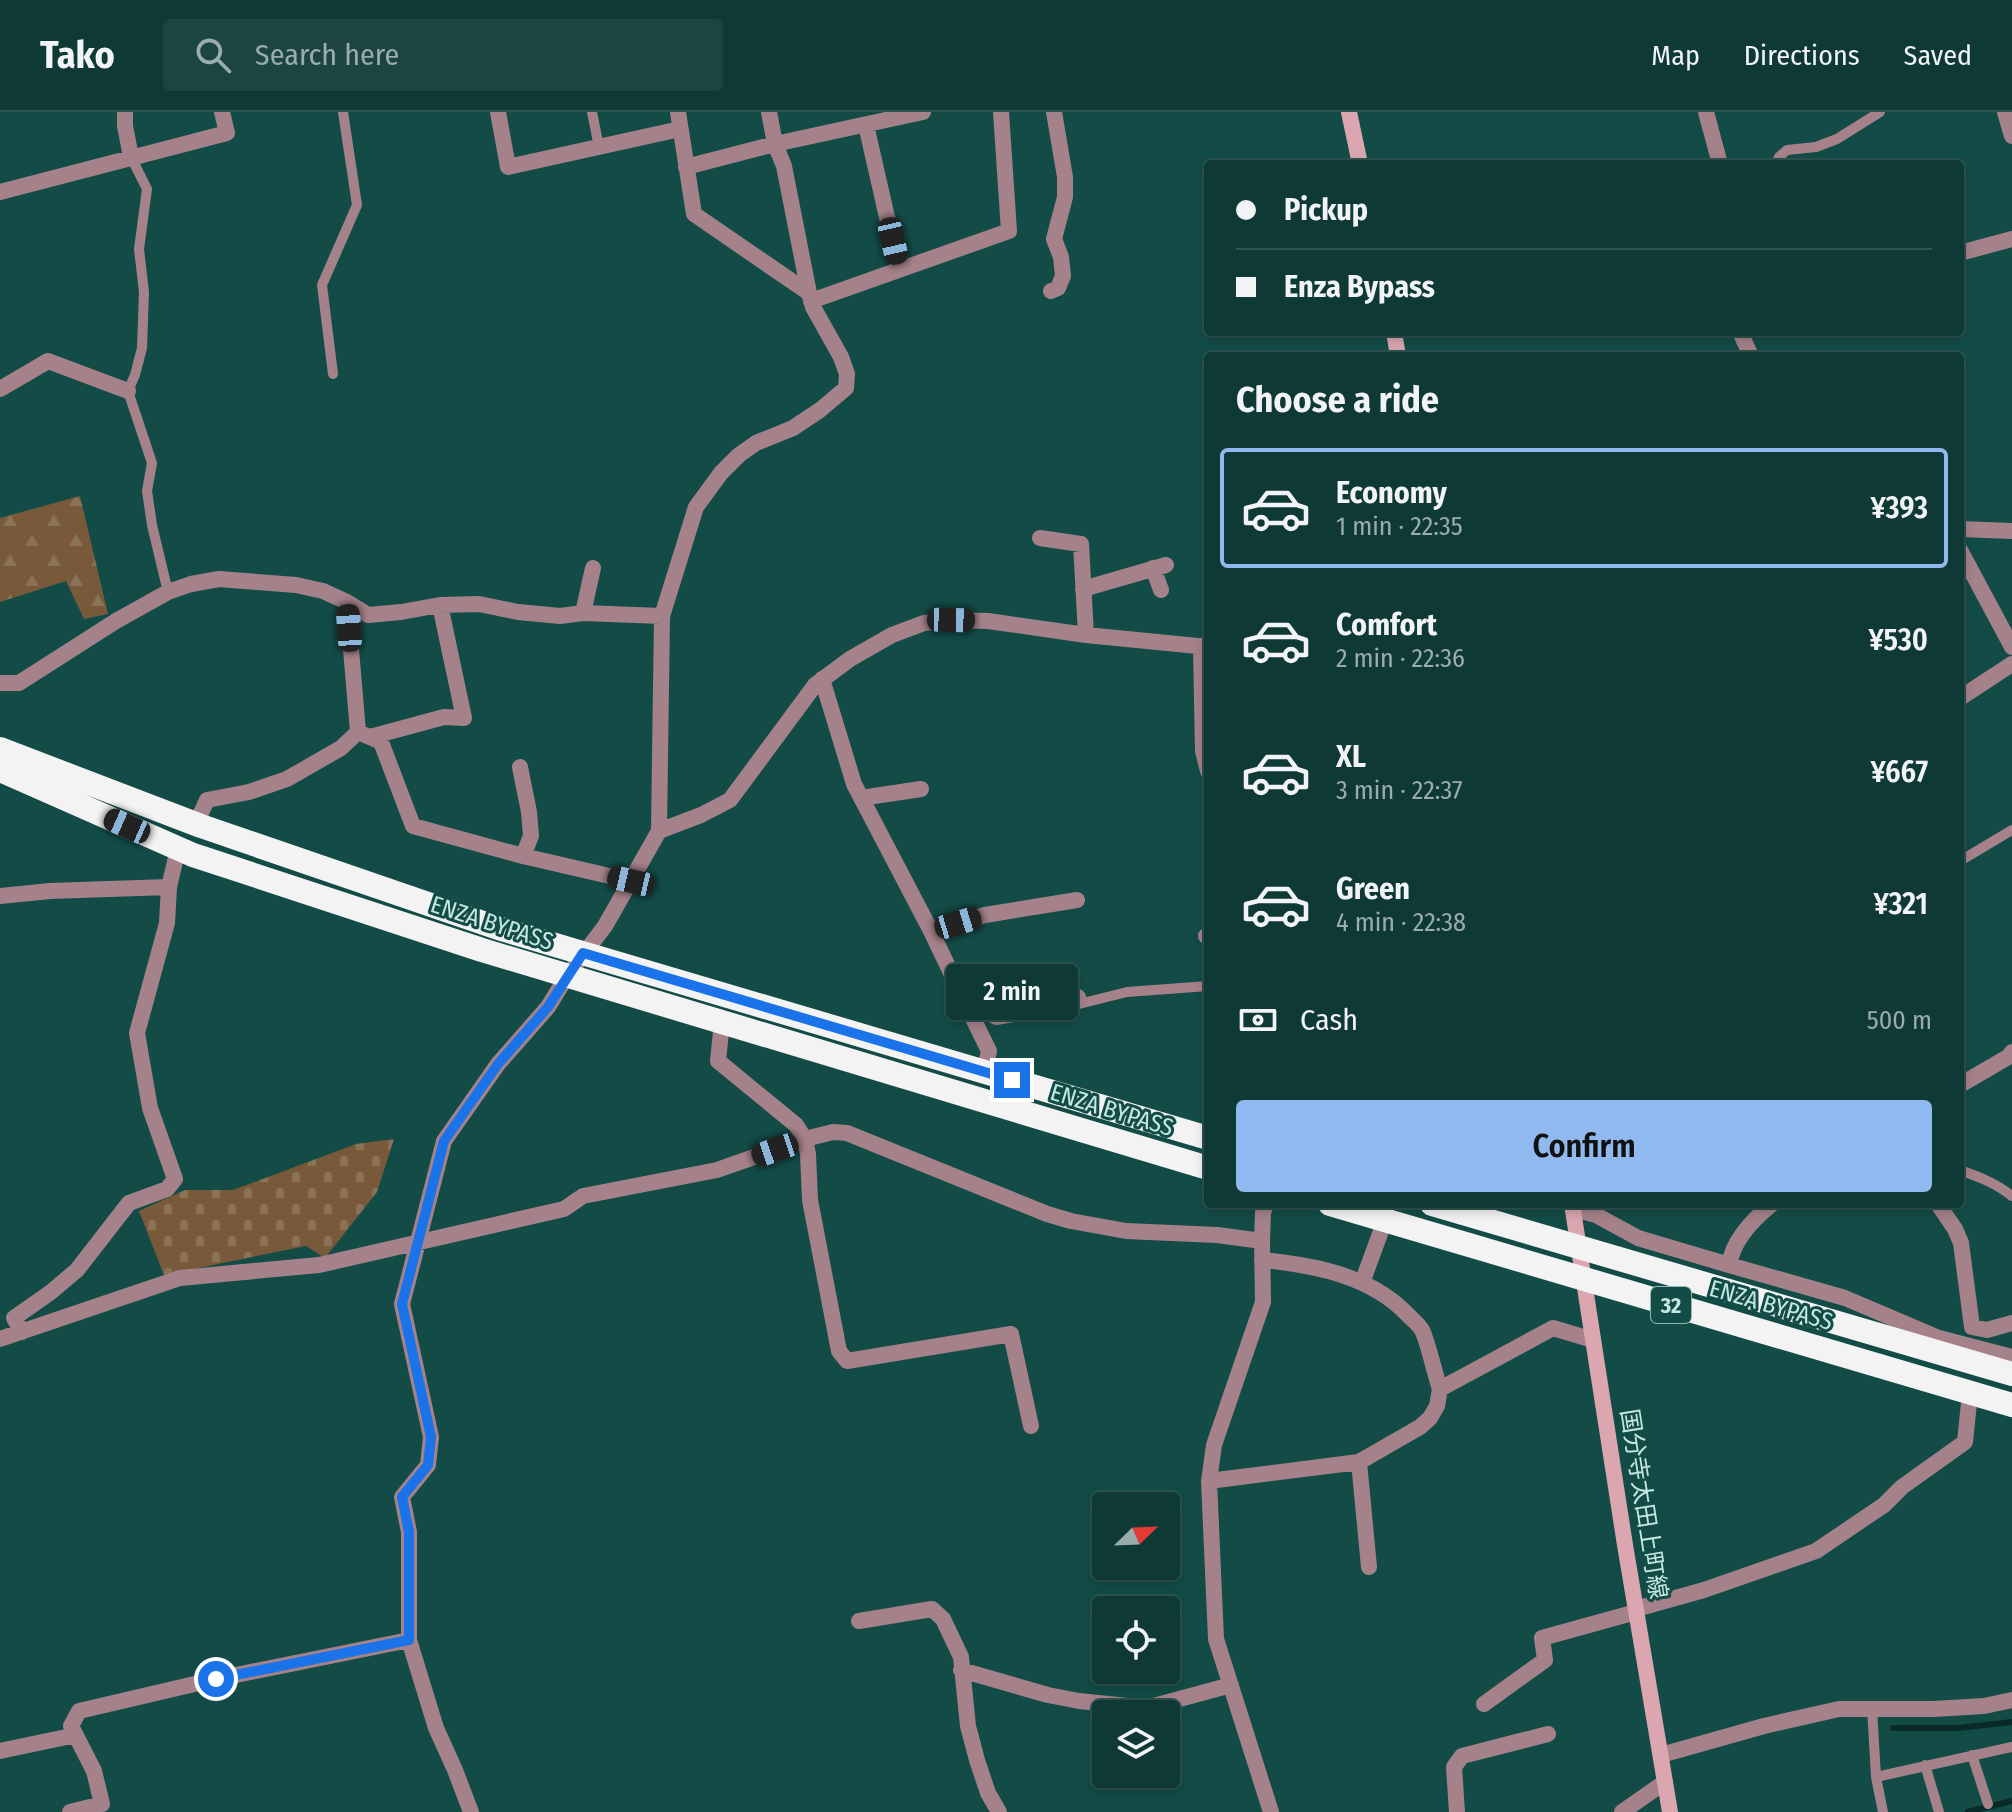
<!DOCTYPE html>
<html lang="en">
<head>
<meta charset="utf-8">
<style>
  :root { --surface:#0e3935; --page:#1c4441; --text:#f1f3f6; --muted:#9bacad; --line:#2e5350; --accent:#90b9f0 }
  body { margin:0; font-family:"Fira Sans Condensed","Noto Sans JP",sans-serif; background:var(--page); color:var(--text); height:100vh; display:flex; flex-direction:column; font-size:30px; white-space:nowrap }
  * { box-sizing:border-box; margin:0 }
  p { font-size:26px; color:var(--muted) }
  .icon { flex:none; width:44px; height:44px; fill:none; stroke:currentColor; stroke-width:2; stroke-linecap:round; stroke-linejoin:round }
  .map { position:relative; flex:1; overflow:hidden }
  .side { position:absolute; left:1204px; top:240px; width:760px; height:856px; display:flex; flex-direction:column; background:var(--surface); border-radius:8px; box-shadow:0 4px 12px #0003,0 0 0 2px var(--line) }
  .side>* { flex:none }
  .guide { position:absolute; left:1204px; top:48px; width:760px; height:176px; border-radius:8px; box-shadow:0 4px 12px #0003,0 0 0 2px var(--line); display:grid; align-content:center; height:176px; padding:0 32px; background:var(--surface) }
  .needle { width:52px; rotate:67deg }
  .fabs { position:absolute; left:1092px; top:1380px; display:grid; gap:16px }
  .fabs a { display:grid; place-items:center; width:88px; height:88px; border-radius:8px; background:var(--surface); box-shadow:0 4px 12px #0003,0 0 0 2px var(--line); font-size:40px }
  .end { position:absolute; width:36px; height:36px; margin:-18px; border:10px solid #1a73e8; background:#fff; box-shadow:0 0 0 4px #fff }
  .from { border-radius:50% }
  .bubble { position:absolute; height:56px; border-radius:8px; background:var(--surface); box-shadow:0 4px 12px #0003,0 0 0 2px var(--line); font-size:26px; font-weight:600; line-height:56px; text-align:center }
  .car { position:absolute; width:24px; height:48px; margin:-24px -12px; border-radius:10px; box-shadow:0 0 6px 2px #0007; background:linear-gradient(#222 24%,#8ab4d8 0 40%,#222 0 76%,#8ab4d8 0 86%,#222 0) }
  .guide b { display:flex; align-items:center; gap:28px; height:76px; font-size:30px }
  .guide b+b { border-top:2px solid var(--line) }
  .guide i { width:20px; height:20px; background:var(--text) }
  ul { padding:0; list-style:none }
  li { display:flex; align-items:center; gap:24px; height:120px; margin:0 16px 12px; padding:0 16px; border:4px solid transparent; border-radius:8px }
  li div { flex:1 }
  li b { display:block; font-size:30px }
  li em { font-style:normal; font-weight:600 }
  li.current { border-color:var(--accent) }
  li>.icon { width:72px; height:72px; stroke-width:1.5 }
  h2 { padding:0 32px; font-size:36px; line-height:96px }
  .pay { display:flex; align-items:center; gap:20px; height:88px; padding:0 32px; font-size:30px }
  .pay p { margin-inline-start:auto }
  .cta { display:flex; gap:16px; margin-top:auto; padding:16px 32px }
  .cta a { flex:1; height:92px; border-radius:8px; background:var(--accent); color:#111; font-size:32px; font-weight:600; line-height:92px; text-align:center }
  header { display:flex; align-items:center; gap:48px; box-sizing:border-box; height:112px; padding:0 40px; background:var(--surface); border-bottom:2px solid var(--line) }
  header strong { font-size:38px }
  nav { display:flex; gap:44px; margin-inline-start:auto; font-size:28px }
  .search { width:560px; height:72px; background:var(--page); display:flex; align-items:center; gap:20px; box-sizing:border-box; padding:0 28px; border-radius:8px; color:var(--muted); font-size:30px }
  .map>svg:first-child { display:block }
</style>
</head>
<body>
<header>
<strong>Tako</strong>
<div class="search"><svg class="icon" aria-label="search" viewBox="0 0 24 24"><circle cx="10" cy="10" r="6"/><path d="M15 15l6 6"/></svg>Search here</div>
<nav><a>Map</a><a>Directions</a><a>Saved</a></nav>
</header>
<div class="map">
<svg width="2012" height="1700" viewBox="0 0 2012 1700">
  <defs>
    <pattern id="forest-firs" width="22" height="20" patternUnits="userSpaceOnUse" patternTransform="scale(2)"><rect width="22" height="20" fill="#785a3b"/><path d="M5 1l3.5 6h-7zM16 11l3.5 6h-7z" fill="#8a7257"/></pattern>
    <pattern id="cemetery-stones" width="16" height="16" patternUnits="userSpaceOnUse" patternTransform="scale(2)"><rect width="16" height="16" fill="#785a3b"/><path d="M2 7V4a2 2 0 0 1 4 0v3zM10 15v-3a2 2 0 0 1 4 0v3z" fill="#8a7257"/></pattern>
  </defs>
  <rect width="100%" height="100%" fill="#134c47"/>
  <path fill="url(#forest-firs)" d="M80 384 108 502 84 507 66 469 0 490V406Z"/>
  <path fill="url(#cemetery-stones)" d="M394 1027 377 1080 325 1146 306 1134 164 1163 139 1099 185 1078H233L356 1032Z"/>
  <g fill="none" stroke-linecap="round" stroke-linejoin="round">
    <path stroke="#092a27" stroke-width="6" d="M1893 1616H1958L2012 1610
      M1968 1700 2012 1689"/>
    <path stroke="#a58289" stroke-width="10" d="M592 0 599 35
      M131 45 147 77 139 137 144 180 142 236 135 263 128 279 152 351 147 379 152 413 168 480
      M1776 52 1779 45 1787 38 1816 35 1837 27 1880 0
      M333 262 322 173 357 93 343 0
      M1960 749 2012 718
      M1072 890 1079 892 1127 880 1208 874
      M1960 1058C1979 1065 1996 1071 2012 1084
      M1872 1596 1876 1665 1883 1700
      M1972 1643 1988 1692
      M1925 1653 1939 1700
      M1876 1665 2012 1635"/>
    <path stroke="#a58289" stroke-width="16" d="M125 0V14L131 45
      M498 0 508 55 680 17
      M769 0 775 32 784 54 809 181
      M1706 0 1720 52
      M2005 0 2012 24
      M866 13 899 158
      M686 55 775 32 923 0
      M0 80 227 21 222 0
      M1960 141 2012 127
      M1051 179 1058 176 1063 164 1061 145 1054 127 1065 85V65L1054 0
      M811 189 1009 119 1001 0
      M1740 220 1751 244
      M0 277 48 249 128 279
      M1960 417 2012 419
      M1040 426 1081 432 1086 523
      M1960 438 2012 535
      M1153 456 1161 478
      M1083 477 1166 453
      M347 490 358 620 381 630 413 714 523 744 631 769
      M583 501 593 456
      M1201 534 1203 639 1208 659
      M822 567 854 672 931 819 964 888 980 894 996 905 1041 897 1049 890 1078 885
      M0 571H19L116 509 168 480 191 472 219 467 296 473 323 479 347 490 368 503 401 500 440 493 479 492 518 500 560 504 583 501 662 504
      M1960 586 2012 552
      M370 625 444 605 464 606 440 493
      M520 655 529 700 531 724 523 744
      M861 686 921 677
      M196 712 207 688 249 680 287 667 341 636 358 620
      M659 719 701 703 730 688 815 573 850 547 892 523 924 511 951 508 988 509 1086 523 1208 535
      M0 784 50 779 169 775
      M931 819 985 803 1077 788
      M1206 824H1208
      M964 888 989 939 984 960
      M722 910 718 949 796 1013 805 1027 808 1042 810 1088 839 1239 847 1249 1011 1222 1031 1314
      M1960 973 2008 945 2012 940
      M1266 1092 1263 1101 1262 1129 1263 1190 1214 1333 1209 1369 1216 1527 1271 1700
      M1938 1092 1955 1117 1961 1131 1972 1215 1987 1218 2012 1211
      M1573 1097 1596 1103 1638 1126 1729 1153C1733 1128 1752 1108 1772 1092
      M1262 1148C1315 1153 1372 1164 1409 1204 1413 1208 1419 1213 1422 1218 1428 1230 1435 1263 1440 1277
      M1729 1153 1845 1186 1939 1226 2012 1245
      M1362 1171 1385 1108
      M22 1220 14 1206 51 1180 77 1158 129 1091 167 1077 175 1067 150 996 137 921 167 811 169 775 178 737
      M0 1227 180 1166 319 1153 564 1097 583 1084 717 1058 805 1027 833 1020 847 1021 1047 1102 1071 1109 1126 1119 1217 1123 1262 1129
      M1359 1350 1369 1455
      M1209 1369 1359 1350 1420 1315 1430 1306 1437 1294 1440 1277 1553 1216 1593 1228
      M1636 1497 1704 1478 1816 1439 1884 1393 1902 1375 1965 1330 1970 1281
      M859 1509 932 1497 943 1507 961 1545 968 1614 977 1648 988 1681 999 1700
      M409 1528 436 1616 455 1658 471 1700
      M961 1558 1048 1583 1079 1589 1127 1594 1150 1595 1231 1573
      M1484 1592 1545 1548 1542 1526 1636 1500
      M0 1639 76 1623
      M1661 1643 1764 1614 1839 1597H1933L1984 1594 2012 1588
      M70 1700 102 1692 94 1659 71 1614 79 1599 216 1567 409 1528V1420L402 1385 428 1353 431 1325 402 1192 444 1029 498 952 548 895 567 864 605 814 659 719 662 504 696 395 721 361 739 343 756 331 793 316 820 298 846 276 847 262 841 245 813 195 809 181 694 102 678 0
      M1457 1700 1454 1655 1462 1644 1548 1622
      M1622 1700 1665 1670"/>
    <path stroke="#dba6b0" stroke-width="16" d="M1349 0 1360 52
      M1394 220 1398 244
      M1572 1092 1625 1433 1670 1700"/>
    <path stroke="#f3f3f3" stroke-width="24" d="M0 637 201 714 498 816 1208 1026
      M0 658 193 743 482 838 1208 1056
      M1330 1092 2012 1293
      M1432 1092 2012 1262"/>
  </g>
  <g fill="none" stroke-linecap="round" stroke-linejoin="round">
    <path stroke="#1a73e8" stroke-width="10" d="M216 1567 409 1528V1420L402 1385 428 1353 431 1325 402 1192 444 1029 498 952 548 895 583 841 1012 968"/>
  </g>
  <g text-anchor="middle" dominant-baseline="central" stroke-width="6" stroke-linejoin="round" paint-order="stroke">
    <rect fill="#134c47" stroke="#90b8b4" stroke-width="2" x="1651" y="1175" width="40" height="36" rx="6"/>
    <g font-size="22" font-weight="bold" fill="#c5e7e2">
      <text x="1671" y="1193">32</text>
    </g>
    <g font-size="24" fill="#c5e7e2" stroke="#134c47">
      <text transform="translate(492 811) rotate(18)">ENZA BYPASS</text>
      <text transform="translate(1112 998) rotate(17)">ENZA BYPASS</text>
      <text transform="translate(1771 1193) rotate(16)">ENZA BYPASS</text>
      <text transform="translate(1644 1392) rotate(81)">国分寺太田上町線</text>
    </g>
  </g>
</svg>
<div class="fabs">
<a><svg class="needle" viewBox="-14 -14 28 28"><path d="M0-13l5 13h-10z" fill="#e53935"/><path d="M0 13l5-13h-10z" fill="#9bacad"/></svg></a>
<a><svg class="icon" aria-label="locate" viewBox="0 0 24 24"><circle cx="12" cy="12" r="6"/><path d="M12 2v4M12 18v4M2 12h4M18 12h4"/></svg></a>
<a><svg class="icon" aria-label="layers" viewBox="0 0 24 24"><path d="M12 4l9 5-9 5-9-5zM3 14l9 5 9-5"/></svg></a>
</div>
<i class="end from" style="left:216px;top:1567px"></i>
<i class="end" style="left:1012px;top:968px"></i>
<div class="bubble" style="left:946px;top:852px;width:132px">2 min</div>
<i class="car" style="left:893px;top:129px;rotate:167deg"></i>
<i class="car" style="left:951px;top:508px;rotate:91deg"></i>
<i class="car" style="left:349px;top:516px;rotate:356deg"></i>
<i class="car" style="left:127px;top:714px;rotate:294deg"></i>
<i class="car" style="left:631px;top:769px;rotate:283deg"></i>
<i class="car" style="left:958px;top:811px;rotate:73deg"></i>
<i class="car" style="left:775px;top:1038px;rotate:251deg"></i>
<div class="guide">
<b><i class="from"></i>Pickup</b>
<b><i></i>Enza Bypass</b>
</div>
<section class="side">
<h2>Choose a ride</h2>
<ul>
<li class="current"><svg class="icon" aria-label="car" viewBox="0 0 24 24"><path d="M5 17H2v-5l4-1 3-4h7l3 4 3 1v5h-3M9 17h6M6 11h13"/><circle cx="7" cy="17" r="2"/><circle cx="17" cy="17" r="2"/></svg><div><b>Economy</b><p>1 min · 22:35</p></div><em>¥393</em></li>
<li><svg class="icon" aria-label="car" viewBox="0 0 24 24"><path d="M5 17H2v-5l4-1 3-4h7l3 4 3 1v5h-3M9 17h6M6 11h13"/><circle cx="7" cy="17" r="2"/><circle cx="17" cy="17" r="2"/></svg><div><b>Comfort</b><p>2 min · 22:36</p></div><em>¥530</em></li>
<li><svg class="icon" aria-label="car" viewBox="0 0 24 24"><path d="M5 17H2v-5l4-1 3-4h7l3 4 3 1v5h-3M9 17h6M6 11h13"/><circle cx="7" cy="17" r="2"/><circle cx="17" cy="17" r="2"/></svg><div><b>XL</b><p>3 min · 22:37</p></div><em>¥667</em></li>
<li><svg class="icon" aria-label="car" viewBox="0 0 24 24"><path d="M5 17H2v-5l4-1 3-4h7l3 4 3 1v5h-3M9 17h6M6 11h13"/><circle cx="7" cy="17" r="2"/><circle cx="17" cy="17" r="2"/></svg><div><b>Green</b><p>4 min · 22:38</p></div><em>¥321</em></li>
</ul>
<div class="pay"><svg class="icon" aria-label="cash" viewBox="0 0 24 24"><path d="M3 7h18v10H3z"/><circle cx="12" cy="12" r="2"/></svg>Cash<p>500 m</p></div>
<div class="cta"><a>Confirm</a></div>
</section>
</div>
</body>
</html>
